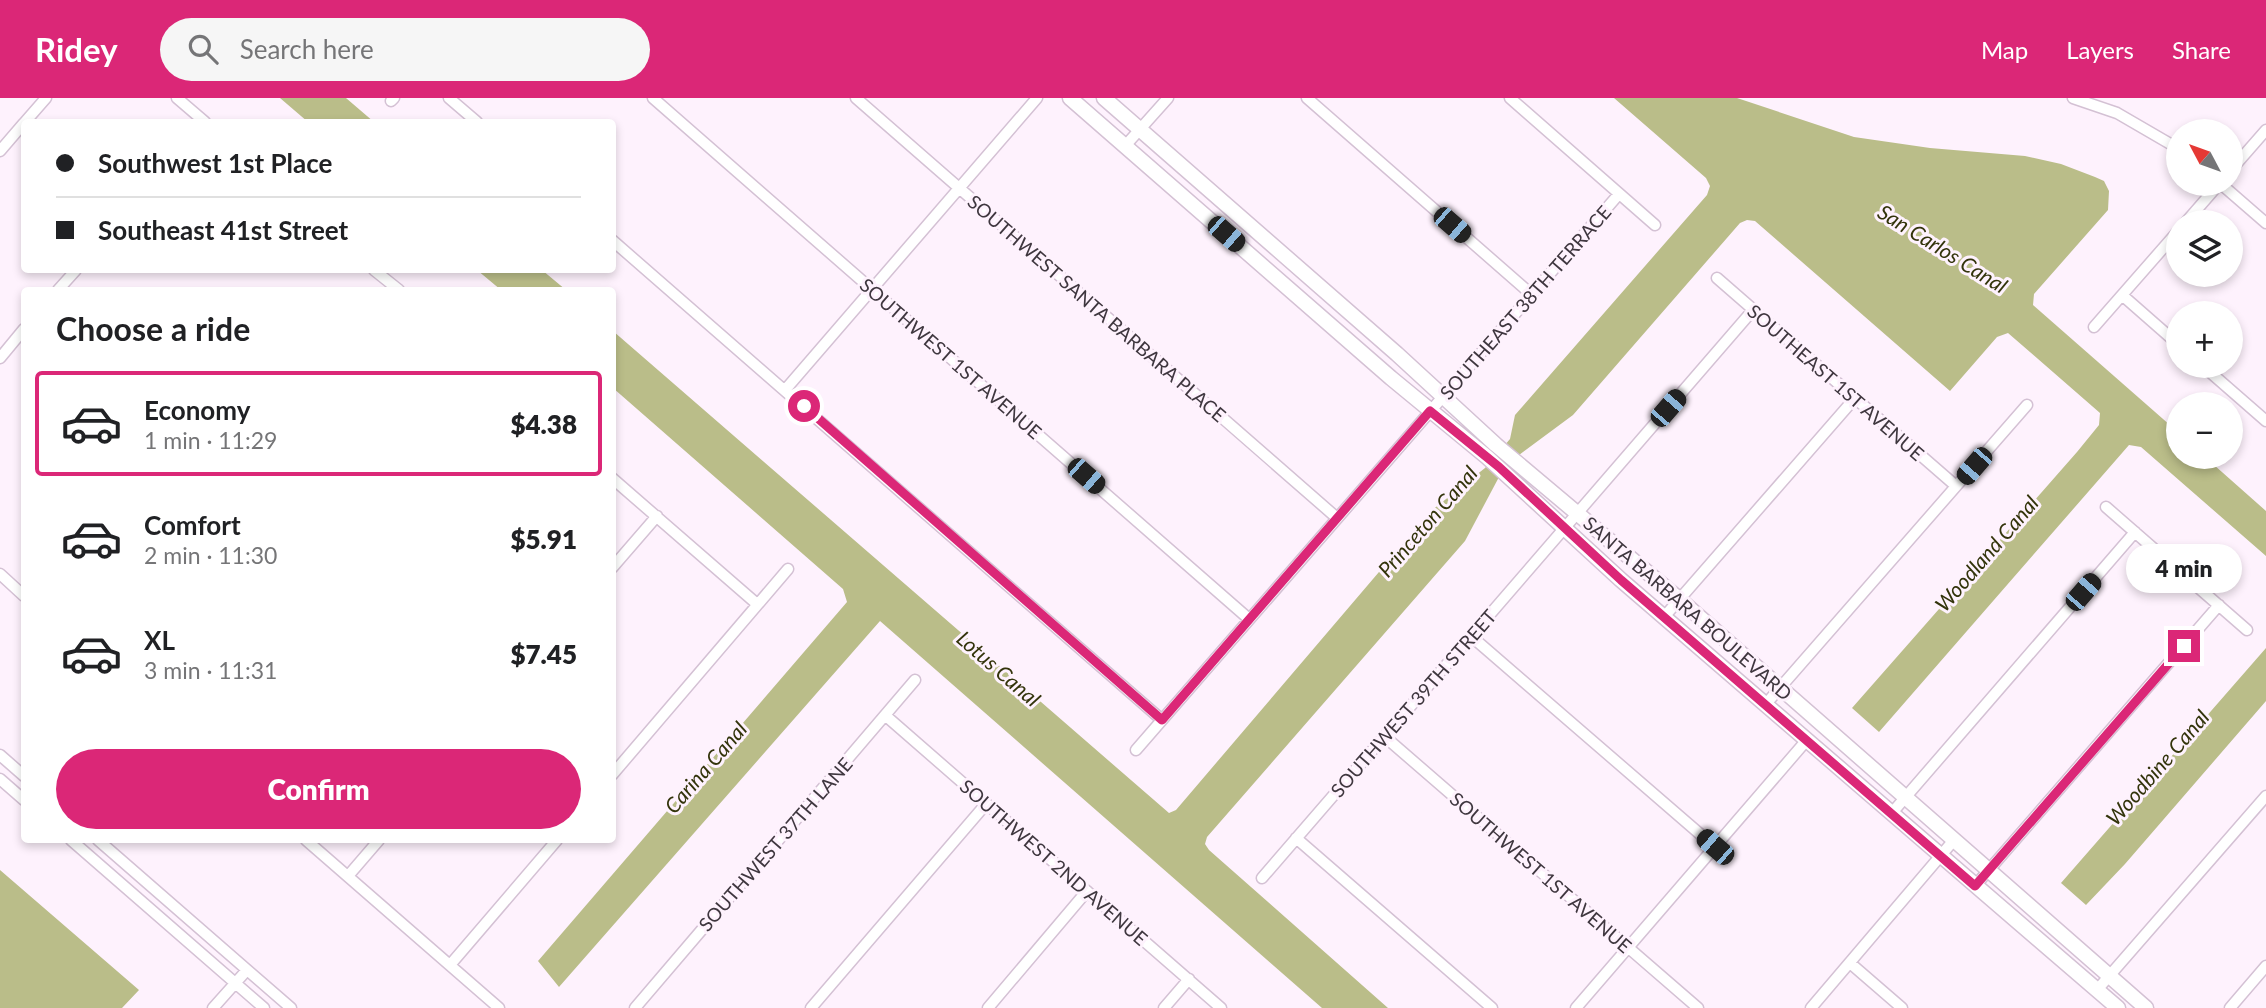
<!DOCTYPE html>
<html lang="en">
<head>
<meta charset="utf-8">
<style>
  :root { --surface:#fff; --page:#f6f6f6; --text:#202124; --muted:#757577; --line:#e0e0e0; --accent:#db2777 }
  body { margin:0; font-family:Lato,sans-serif; background:var(--page); color:var(--text); height:100vh; display:flex; flex-direction:column; font-size:26px; white-space:nowrap }
  * { box-sizing:border-box; margin:0 }
  p { font-size:23px; color:var(--muted) }
  .icon { flex:none; width:38px; height:38px; fill:none; stroke:currentColor; stroke-width:2; stroke-linecap:round; stroke-linejoin:round }
  .map { position:relative; flex:1; overflow:hidden }
  .side { position:absolute; left:21px; top:189px; width:595px; height:556px; display:flex; flex-direction:column; background:var(--surface); border-radius:7px; box-shadow:0 4px 10px #0003 }
  .side>* { flex:none }
  .banner { position:absolute; left:21px; top:21px; width:595px; height:154px; border-radius:7px; box-shadow:0 4px 10px #0003; display:grid; align-content:center; height:154px; padding:0 35px; background:var(--surface) }
  .needle { width:46px; rotate:311deg }
  .tools { position:absolute; left:2166px; top:21px; display:grid; gap:14px }
  .tools a { display:grid; place-items:center; width:77px; height:77px; border-radius:50%; background:var(--surface); box-shadow:0 4px 10px #0003; font-size:35px }
  .end { position:absolute; width:32px; height:32px; margin:-16px; border:9px solid #db2777; background:#fff; box-shadow:0 0 0 4px #fff }
  .from { border-radius:50% }
  .bubble { position:absolute; height:49px; border-radius:24px; background:var(--surface); box-shadow:0 4px 10px #0003; font-size:23px; font-weight:800; line-height:49px; text-align:center }
  .car { position:absolute; width:21px; height:42px; margin:-21px -10px; border-radius:9px; box-shadow:0 0 5px 2px #0007; background:linear-gradient(#222 24%,#8ab4d8 0 40%,#222 0 76%,#8ab4d8 0 86%,#222 0) }
  .banner b { display:flex; align-items:center; gap:24px; height:66px; font-size:26px }
  .banner b+b { border-top:2px solid var(--line) }
  .banner i { width:18px; height:18px; background:var(--text) }
  ul { padding:0; list-style:none }
  li { display:flex; align-items:center; gap:21px; height:105px; margin:0 14px 10px; padding:0 21px; border:4px solid transparent; border-radius:7px }
  li div { flex:1 }
  li b { display:block; font-size:26px }
  li em { font-style:normal; font-weight:800 }
  li.active { border-color:var(--accent) }
  li>.icon { width:63px; height:63px; stroke-width:1.5 }
  h2 { padding:0 35px; font-size:32px; line-height:84px }
  .cta { display:flex; gap:14px; margin-top:auto; padding:14px 35px }
  .cta a { flex:1; height:80px; border-radius:42px; background:var(--accent); color:#fff; font-size:28px; font-weight:800; line-height:80px; text-align:center }
  header { display:flex; align-items:center; gap:42px; box-sizing:border-box; height:98px; padding:0 35px; background:var(--accent); color:#fff }
  header strong { font-size:33px }
  nav { display:flex; gap:38px; margin-inline-start:auto; font-size:24px }
  .search { width:490px; height:63px; background:var(--page); display:flex; align-items:center; gap:18px; box-sizing:border-box; padding:0 24px; border-radius:38px; color:var(--muted); font-size:26px }
  .map>svg:first-child { display:block }
</style>
</head>
<body>
<header>
<strong>Ridey</strong>
<div class="search"><svg class="icon" aria-label="search" viewBox="0 0 24 24"><circle cx="10" cy="10" r="6"/><path d="M15 15l6 6"/></svg>Search here</div>
<nav><a>Map</a><a>Layers</a><a>Share</a></nav>
</header>
<div class="map">
<svg width="2266" height="910" viewBox="0 0 2266 910">
  <rect width="100%" height="100%" fill="#fef2fd"/>
  <path fill="#babd89" d="M280 0H346L374 24H308Z
    M1614 0H1737L1854 39 1930 50 2025 58 2061 66 2095 79 2104 83 2109 93 2108 112 2034 196 2033 207 2179 335V359H2205L2266 413V458L2141 349 2129 347 1879 634 1852 610 2077 354 2099 327 2100 315 2008 235 1997 239 1950 293 1755 123 1747 122 1740 125 1573 317 1519 357 1499 379 1465 443 1207 739 1205 746 1209 752 1388 910H1322L880 523 559 889 538 863 847 504 843 491 613 290V233L1169 715 1176 712 1431 413 1485 370 1510 341 1515 317 1707 97 1710 88 1706 80Z
    M477 172H542L566 192H501Z
    M2266 550V603L2125 766 2086 807 2061 785Z
    M0 772 139 892 122 910H0Z"/>
  <g fill="none" stroke-linecap="round" stroke-linejoin="round">
    <defs>
      <path id="minor" d="M177 0 205 24
        M449 0 477 24
        M653 0 1249 521
        M856 0 1337 420
        M1307 0 1531 196
        M1510 0 1655 127
        M2073 0 2117 15 2179 51
        M391 3 394 0
        M25 24 46 0
        M1125 48 1168 0
        M0 53 24 25
        M2231 72 2266 32
        M2221 86 2266 125
        M2186 124 2219 86
        M612 142 1162 622
        M374 172 399 192
        M1717 180 1956 388
        M58 192 76 172
        M2122 197 2179 247
        M2094 229 2179 132
        M0 260 24 231
        M2203 268 2266 323
        M785 292 1037 0
        M612 380 757 506
        M2106 409 2247 532
        M612 470 657 418
        M0 476 24 498
        M1664 519 1855 300
        M1471 538 1715 749
        M1765 607 2027 307
        M886 618 1221 910
        M1384 638 1698 910
        M1136 652 1619 96
        M0 657 24 678
        M612 677 788 471
        M0 681 24 702
        M1891 716 2135 434
        M1296 740 1492 910
        M71 742 264 910
        M98 742 291 910
        M306 742 499 910
        M348 778 379 742
        M1262 780 1753 212
        M1975 788 2219 507
        M1850 865 1902 910
        M450 867 557 742
        M2097 892 2266 698
        M213 910 247 872
        M635 910 915 582
        M811 910 986 706
        M988 910 1087 793
        M1164 910 1189 881
        M1576 910 1806 643
        M1811 910 1954 742
        M2230 910 2266 868"/>
      <path id="major" d="M1070 0 1391 280 1487 359 1621 482 2118 910
        M1104 0 1397 256 1496 347 1679 501 2146 910"/>
    </defs>
    <use href="#minor" stroke="#d4c1d4" stroke-width="13"/>
    <use href="#major" stroke="#d4c1d4" stroke-width="17"/>
    <use href="#minor" stroke="#fff" stroke-width="10"/>
    <use href="#major" stroke="#fff" stroke-width="14"/>
  </g>
  <g fill="none" stroke-linecap="round" stroke-linejoin="round">
    <path stroke="#db2777" stroke-width="9" d="M804 308 1162 622 1430 313 1499 369 1621 482 1975 788 2184 548"/>
  </g>
  <g text-anchor="middle" dominant-baseline="central" stroke-width="6" stroke-linejoin="round" paint-order="stroke">
    <g font-size="19" fill="#3f373f" stroke="#fef2fd">
      <text transform="translate(1525 204) rotate(-49)">SOUTHEAST 38TH TERRACE</text>
      <text transform="translate(1097 210) rotate(41)">SOUTHWEST SANTA BARBARA PLACE</text>
      <text transform="translate(951 260) rotate(41)">SOUTHWEST 1ST AVENUE</text>
      <text transform="translate(1836 284) rotate(41)">SOUTHEAST 1ST AVENUE</text>
      <text transform="translate(1688 510) rotate(41)">SANTA BARBARA BOULEVARD</text>
      <text transform="translate(1413 605) rotate(-49)">SOUTHWEST 39TH STREET</text>
      <text transform="translate(775 746) rotate(-49)">SOUTHWEST 37TH LANE</text>
      <text transform="translate(1054 764) rotate(41)">SOUTHWEST 2ND AVENUE</text>
      <text transform="translate(1541 774) rotate(41)">SOUTHWEST 1ST AVENUE</text>
    </g>
    <g font-size="21" font-style="italic" fill="#33340b" stroke="#fef2fd">
      <text transform="translate(1943 150) rotate(32)">San Carlos Canal</text>
      <text transform="translate(1427 423) rotate(-49)">Princeton Canal</text>
      <text transform="translate(1986 455) rotate(-49)">Woodland Canal</text>
      <text transform="translate(999 570) rotate(41)">Lotus Canal</text>
      <text transform="translate(705 669) rotate(-49)">Carina Canal</text>
      <text transform="translate(2157 669) rotate(-49)">Woodbine Canal</text>
    </g>
  </g>
</svg>
<div class="tools">
<a><svg class="needle" viewBox="-14 -14 28 28"><path d="M0-13l5 13h-10z" fill="#e53935"/><path d="M0 13l5-13h-10z" fill="#757577"/></svg></a>
<a><svg class="icon" aria-label="layers" viewBox="0 0 24 24"><path d="M12 4l9 5-9 5-9-5zM3 14l9 5 9-5"/></svg></a>
<a>+</a>
<a>−</a>
</div>
<i class="end from" style="left:804px;top:308px"></i>
<i class="end" style="left:2184px;top:548px"></i>
<div class="bubble" style="left:2126px;top:446px;width:116px">4 min</div>
<i class="car" style="left:1452px;top:127px;rotate:131deg"></i>
<i class="car" style="left:1226px;top:136px;rotate:131deg"></i>
<i class="car" style="left:1668px;top:310px;rotate:41deg"></i>
<i class="car" style="left:1974px;top:368px;rotate:221deg"></i>
<i class="car" style="left:1086px;top:378px;rotate:131deg"></i>
<i class="car" style="left:2083px;top:494px;rotate:41deg"></i>
<i class="car" style="left:1715px;top:749px;rotate:311deg"></i>
<div class="banner">
<b><i class="from"></i>Southwest 1st Place</b>
<b><i></i>Southeast 41st Street</b>
</div>
<section class="side">
<h2>Choose a ride</h2>
<ul>
<li class="active"><svg class="icon" aria-label="car" viewBox="0 0 24 24"><path d="M5 17H2v-5l4-1 3-4h7l3 4 3 1v5h-3M9 17h6M6 11h13"/><circle cx="7" cy="17" r="2"/><circle cx="17" cy="17" r="2"/></svg><div><b>Economy</b><p>1 min · 11:29</p></div><em>$4.38</em></li>
<li><svg class="icon" aria-label="car" viewBox="0 0 24 24"><path d="M5 17H2v-5l4-1 3-4h7l3 4 3 1v5h-3M9 17h6M6 11h13"/><circle cx="7" cy="17" r="2"/><circle cx="17" cy="17" r="2"/></svg><div><b>Comfort</b><p>2 min · 11:30</p></div><em>$5.91</em></li>
<li><svg class="icon" aria-label="car" viewBox="0 0 24 24"><path d="M5 17H2v-5l4-1 3-4h7l3 4 3 1v5h-3M9 17h6M6 11h13"/><circle cx="7" cy="17" r="2"/><circle cx="17" cy="17" r="2"/></svg><div><b>XL</b><p>3 min · 11:31</p></div><em>$7.45</em></li>
</ul>
<div class="cta"><a>Confirm</a></div>
</section>
</div>
</body>
</html>
